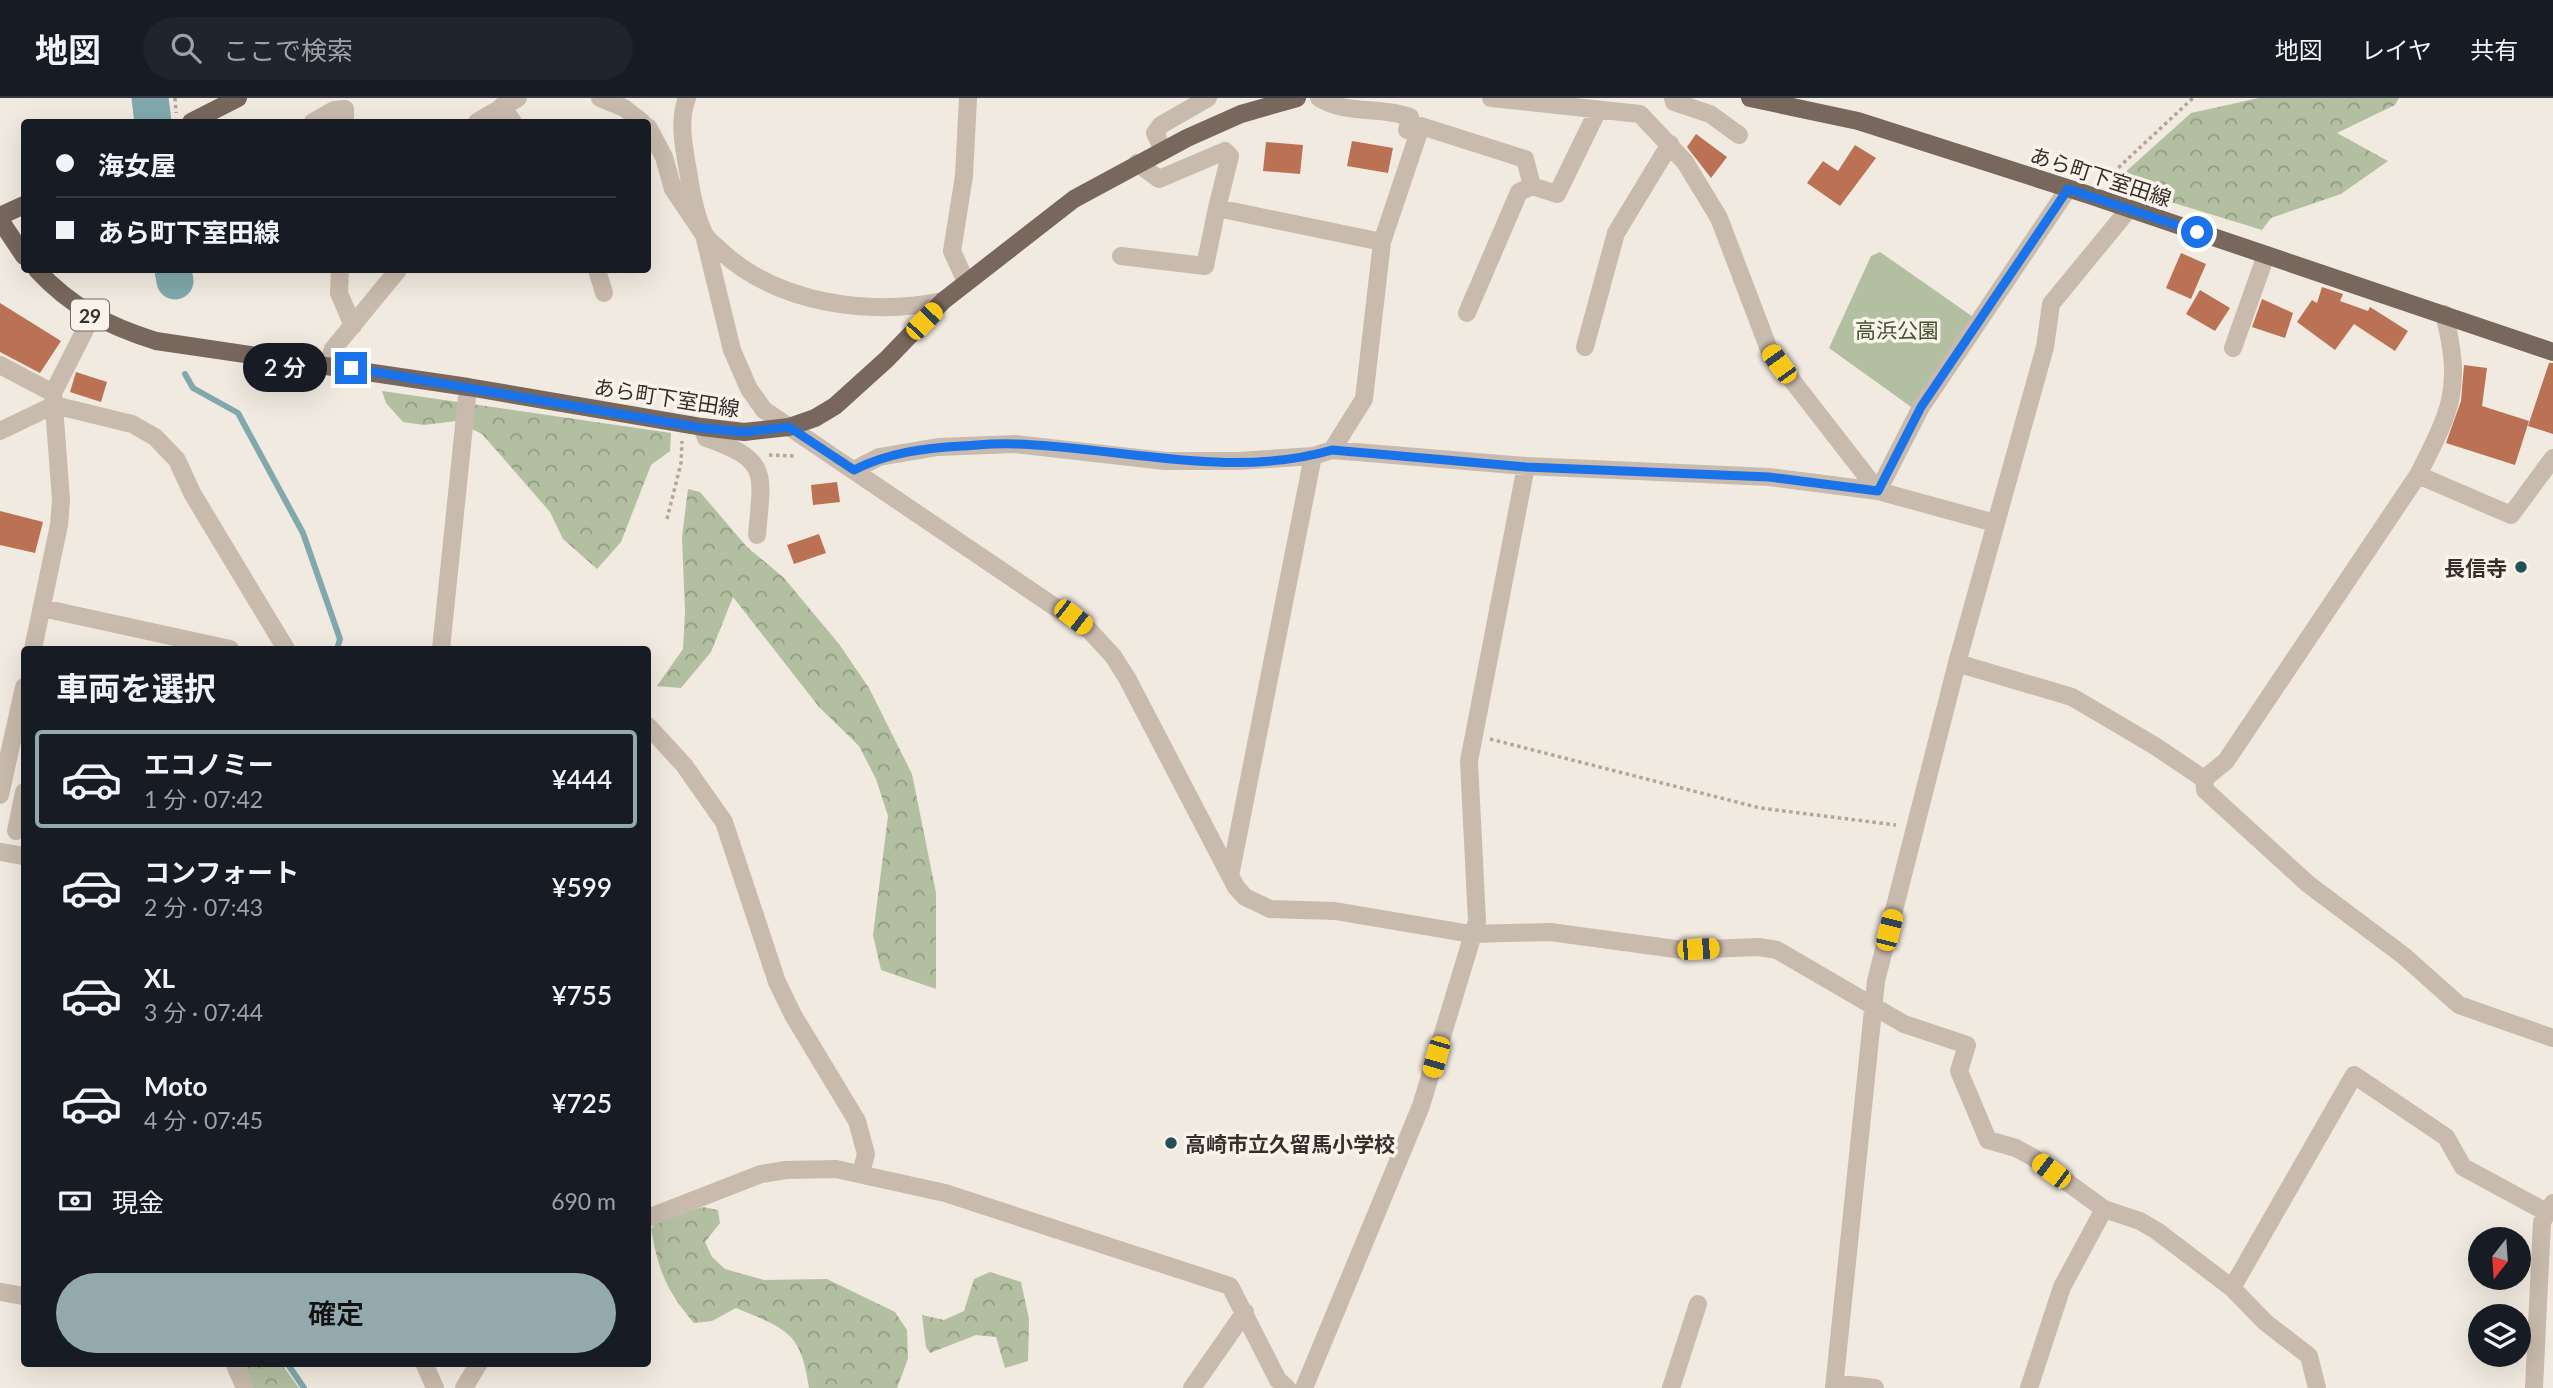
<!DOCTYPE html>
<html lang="ja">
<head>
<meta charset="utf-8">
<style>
  :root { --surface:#171b24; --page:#20242c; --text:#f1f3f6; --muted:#9ea1a6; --line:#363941; --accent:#94a9ae }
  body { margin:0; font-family:Lato,"Noto Sans JP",sans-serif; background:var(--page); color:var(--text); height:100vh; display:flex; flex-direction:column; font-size:26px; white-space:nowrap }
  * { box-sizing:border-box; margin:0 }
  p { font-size:23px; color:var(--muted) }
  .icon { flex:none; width:38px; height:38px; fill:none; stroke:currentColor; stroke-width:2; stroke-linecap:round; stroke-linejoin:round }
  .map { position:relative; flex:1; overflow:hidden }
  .panel { position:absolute; left:21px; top:548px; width:630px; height:721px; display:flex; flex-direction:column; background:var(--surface); border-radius:7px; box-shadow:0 7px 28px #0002 }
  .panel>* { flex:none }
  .top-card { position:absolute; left:21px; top:21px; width:630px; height:154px; border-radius:7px; box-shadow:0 7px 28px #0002; display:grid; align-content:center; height:154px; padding:0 35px; background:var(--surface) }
  .needle { width:46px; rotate:197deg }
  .tools { position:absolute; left:2468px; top:1129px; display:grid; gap:14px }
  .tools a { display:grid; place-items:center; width:63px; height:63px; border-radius:50%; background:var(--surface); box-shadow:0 7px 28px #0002; font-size:35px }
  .end { position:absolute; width:32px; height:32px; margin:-16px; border:9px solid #1a73e8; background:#fff; box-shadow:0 0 0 4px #fff }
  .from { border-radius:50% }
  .bubble { position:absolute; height:49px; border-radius:24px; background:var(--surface); box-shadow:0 7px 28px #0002; font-size:23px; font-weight:600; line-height:49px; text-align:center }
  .car { position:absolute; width:21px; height:42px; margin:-21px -10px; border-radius:9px; box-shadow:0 0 5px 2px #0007; background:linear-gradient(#f5c518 24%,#345 0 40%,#f5c518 0 76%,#345 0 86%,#f5c518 0) }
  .top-card b { display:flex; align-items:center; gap:24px; height:66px; font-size:26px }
  .top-card b+b { border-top:2px solid var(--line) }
  .top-card i { width:18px; height:18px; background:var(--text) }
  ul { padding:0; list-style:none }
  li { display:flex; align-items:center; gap:21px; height:98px; margin:0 14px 10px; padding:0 21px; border:4px solid transparent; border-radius:7px }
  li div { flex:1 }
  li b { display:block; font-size:26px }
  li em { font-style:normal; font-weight:600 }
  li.active { border-color:var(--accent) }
  li>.icon { width:63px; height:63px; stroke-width:1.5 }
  h2 { padding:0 35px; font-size:32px; line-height:84px }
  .pay { display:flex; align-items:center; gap:18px; height:77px; padding:0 35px; font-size:26px }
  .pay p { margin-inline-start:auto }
  .cta { display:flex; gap:14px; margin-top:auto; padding:14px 35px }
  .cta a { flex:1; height:80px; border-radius:42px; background:var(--accent); color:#111; font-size:28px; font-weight:600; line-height:80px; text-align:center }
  header { display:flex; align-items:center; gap:42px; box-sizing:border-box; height:98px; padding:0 35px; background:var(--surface); border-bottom:2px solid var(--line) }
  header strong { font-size:33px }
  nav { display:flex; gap:38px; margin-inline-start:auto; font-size:24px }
  .search { width:490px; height:63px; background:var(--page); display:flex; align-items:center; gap:18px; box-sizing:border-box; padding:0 24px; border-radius:38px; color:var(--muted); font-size:26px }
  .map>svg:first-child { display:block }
</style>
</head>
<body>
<header>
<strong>地図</strong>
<div class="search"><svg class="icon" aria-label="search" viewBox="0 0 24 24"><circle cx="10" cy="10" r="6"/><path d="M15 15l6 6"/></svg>ここで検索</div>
<nav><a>地図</a><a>レイヤ</a><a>共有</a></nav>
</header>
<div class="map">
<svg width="2553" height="1290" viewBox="0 0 2553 1290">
  <defs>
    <pattern id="forest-crowns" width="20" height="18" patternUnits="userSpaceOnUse" patternTransform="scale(1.75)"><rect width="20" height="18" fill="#b3bfa1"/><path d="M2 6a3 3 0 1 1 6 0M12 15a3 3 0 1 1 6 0" fill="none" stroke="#929c83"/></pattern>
  </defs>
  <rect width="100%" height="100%" fill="#f1eae0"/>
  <path fill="#b3bfa1" d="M1880 154 1976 221 1914 311 1829 250 1871 158Z"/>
  <path fill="url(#forest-crowns)" d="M2259 0H2399L2395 7 2337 35 2388 63 2341 96 2271 120 2262 132 2112 86 2191 15Z
    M382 293 671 335 670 353 651 367 621 444 597 471 563 441 550 414 482 336 456 323 424 327 403 324 386 305Z
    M688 391 700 394 747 449 784 480 839 546 869 590 912 676 936 795V891L881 872 873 837 888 718 876 681 859 648 819 609 733 499 711 554 681 590 657 588 683 551 685 514 682 439Z
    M703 1109 718 1112 720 1125 705 1144 712 1159 725 1171 764 1182 827 1181 895 1214 907 1232 908 1261 897 1290H809C801 1233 786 1231 736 1210L712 1223 694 1225C666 1192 659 1174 651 1131L659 1121Z
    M990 1174 1021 1184 1029 1221 1028 1263 1005 1270 996 1239 976 1237 930 1255 926 1249 922 1217 944 1222 964 1213 974 1181Z
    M236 1265H281L299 1290H248Z"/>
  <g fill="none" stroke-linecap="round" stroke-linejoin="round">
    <path stroke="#81a8ac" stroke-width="6" d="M185 276 193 290 238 315 303 435 340 541 337 551
      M287 1265 304 1290"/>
    <path stroke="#81a8ac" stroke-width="37" d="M150 0 153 24
      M173 172 175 183"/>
  </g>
  <path fill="#bb7153" d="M1696 36 1727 59 1711 80 1687 49Z
    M1352 43 1393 50 1388 75 1347 68Z
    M1266 44 1303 47 1300 76 1263 73Z
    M1855 47 1876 60 1840 108 1807 85 1823 63 1838 73Z
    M2181 155 2206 166 2191 201 2166 190Z
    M2322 189 2343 196 2340 203 2368 213 2370 209 2408 233 2395 253 2354 226 2335 252 2297 224 2312 202 2317 205Z
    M2200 192 2230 210 2215 233 2186 216Z
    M2262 201 2293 215 2285 240 2252 229Z
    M0 205 61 243 40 275 0 254Z
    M2549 265H2553V336L2528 328Z
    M2464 267 2487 270 2482 308 2529 323 2515 367 2446 345 2461 303Z
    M76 274 107 284 101 304 70 294Z
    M837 384 840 404 813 407 811 387Z
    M0 413 43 424 35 455 0 447Z
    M819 436 826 455 794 466 787 447Z"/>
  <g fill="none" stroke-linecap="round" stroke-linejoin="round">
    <path stroke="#b4a596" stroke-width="3.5" stroke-dasharray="3.5 3.5" stroke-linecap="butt" d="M175 0 176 15
      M2103 84 2193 0
      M769 357 796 358
      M667 421 681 365 682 343
      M1490 641 1760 710 1896 727"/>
    <path stroke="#c8baac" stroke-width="18" d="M600 0 624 10 642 24
      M687 0C678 23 684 50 688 73 691 93 695 117 704 135 707 142 717 149 722 154 779 206 869 218 943 203
      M1319 0C1346 17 1380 8 1410 19L1407 32
      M1491 0 1640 16 1685 64 1719 120 1770 254 1878 393 1921 309 2068 91
      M1673 0 1674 4 1710 16 1739 37
      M502 8 513 24
      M313 24 334 12 345 11V24
      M477 24 518 0
      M648 29 664 59 673 91 704 137 732 252 749 291 764 312 1089 532 1113 558 1127 580 1236 789 1245 799 1270 811 1335 813 1471 836 1550 834 1683 852 1759 849 1777 852 1904 926 1967 947 1959 973 1988 1042 2016 1050 2034 1060 2104 1111 2140 1123 2157 1133 2232 1190 2354 977 2446 1039 2463 1069 2546 1114
      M1163 52 1155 35 1161 27 1208 0
      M1137 65 1159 81 1225 53 1230 58 1217 110 1382 144
      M1121 158 1205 168 1217 110
      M340 172 339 195 353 228
      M597 172 604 195
      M966 184 952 153 964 78 968 0
      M1467 215 1519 94 1532 88
      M1585 249 1616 135 1670 46
      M2233 250 2266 157
      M328 266 333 251 398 172
      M0 267 53 295
      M702 329 706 340C771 362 762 376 757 437
      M0 333 54 307 132 326 155 339 177 362 192 395 286 551
      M1332 352 1364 301 1382 144 1421 28 1525 61 1532 88 1557 96 1598 12
      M854 372 879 359 938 349 1015 346 1165 363H1238L1313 358 1332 352 1526 368 1769 379 1878 393 1995 425
      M2418 377 2511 417 2553 360
      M42 510 230 551
      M33 551 59 427 61 402 53 295 92 218
      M441 551 468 289
      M1957 565 2072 599 2155 648 2204 681 2226 663 2418 377C2451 312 2463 290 2444 216
      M648 628 684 667 724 724 777 884 793 917 857 1023 866 1056 861 1075
      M2204 681 2205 692 2308 786 2404 858 2459 907 2553 940
      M0 697 24 589
      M16 733 24 694
      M0 754 24 758
      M1230 778 1313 358
      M648 1120 761 1076 786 1072 836 1071 945 1095 1230 1188 1278 1282 1287 1290
      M2232 1190 2265 1224 2309 1258 2317 1290
      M0 1194 24 1198
      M234 1265 245 1290
      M424 1265 435 1290
      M1835 1285 1875 1290
      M464 1290 479 1265
      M1192 1290 1245 1214
      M1304 1290 1421 1008 1477 823 1469 663 1526 368
      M1671 1290 1698 1206
      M1834 1290 1876 883 1957 565 2045 249 2051 206 2129 111
      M2029 1290 2062 1189 2104 1111
      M2534 1290 2542 1124 2553 1105"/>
    <path stroke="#77675d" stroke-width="18" d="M1750 0 1858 23 2089 97 2553 254
      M191 24 238 0
      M0 118 24 107
      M0 122 24 158
      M37 172C71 209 108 228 156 243L468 289 702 329 744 334 789 329 815 320 835 308 887 261 943 203 1074 101 1187 40 1241 16 1297 0"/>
  </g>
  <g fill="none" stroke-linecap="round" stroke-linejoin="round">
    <path stroke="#1a73e8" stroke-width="9" d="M351 270 702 330 744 334 789 329 854 372C887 355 924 350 962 348 979 347 997 345 1015 346 1119 349 1229 382 1332 352L1526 369 1769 379 1878 393 1921 309 2068 91 2197 134"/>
  </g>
  <g fill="#234f55" stroke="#f9f3ec" stroke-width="2.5">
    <circle cx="2521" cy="469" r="7"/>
    <circle cx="1171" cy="1045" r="7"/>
  </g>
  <g text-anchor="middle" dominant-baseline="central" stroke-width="7" stroke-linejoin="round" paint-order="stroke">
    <rect fill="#f9f3ec" stroke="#716a64" stroke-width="2" x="71" y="201.5" width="38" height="31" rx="5"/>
    <g font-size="19" font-weight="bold" fill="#372f2a">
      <text x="90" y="217">29</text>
    </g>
    <g font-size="21" fill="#372f2a" stroke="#f9f3ec">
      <text transform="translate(2101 78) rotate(18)">あら町下室田線</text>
      <text transform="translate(667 299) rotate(9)">あら町下室田線</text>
    </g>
    <g font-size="21" fill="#455330" stroke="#f9f3ec">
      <text x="1897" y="231">高浜公園</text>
    </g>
    <g font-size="21" font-weight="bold" fill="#372f2a" stroke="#f9f3ec" text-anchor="end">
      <text x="2507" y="469">長信寺</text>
      <text x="1185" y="1045" text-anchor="start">高崎市立久留馬小学校</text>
    </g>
  </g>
</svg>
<div class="tools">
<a><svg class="needle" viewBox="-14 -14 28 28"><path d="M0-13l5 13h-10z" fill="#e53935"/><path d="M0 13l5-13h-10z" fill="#9ea1a6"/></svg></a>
<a><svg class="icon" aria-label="layers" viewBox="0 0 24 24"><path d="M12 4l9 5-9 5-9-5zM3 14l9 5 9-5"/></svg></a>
</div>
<i class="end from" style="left:2197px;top:134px"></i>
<i class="end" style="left:351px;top:270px"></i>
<div class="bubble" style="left:243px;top:245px;width:84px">2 分</div>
<i class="car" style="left:924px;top:223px;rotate:44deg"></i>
<i class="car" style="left:1779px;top:266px;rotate:324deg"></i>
<i class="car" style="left:1073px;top:519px;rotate:128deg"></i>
<i class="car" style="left:1889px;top:832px;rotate:14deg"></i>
<i class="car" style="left:1698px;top:851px;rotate:87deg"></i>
<i class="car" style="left:1436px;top:959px;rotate:196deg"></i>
<i class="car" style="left:2051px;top:1073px;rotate:307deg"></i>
<div class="top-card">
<b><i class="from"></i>海女屋</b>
<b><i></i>あら町下室田線</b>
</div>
<section class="panel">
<h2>車両を選択</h2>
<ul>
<li class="active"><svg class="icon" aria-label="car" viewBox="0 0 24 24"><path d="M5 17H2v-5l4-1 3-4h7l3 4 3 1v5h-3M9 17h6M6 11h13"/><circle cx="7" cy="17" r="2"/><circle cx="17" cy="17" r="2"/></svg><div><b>エコノミー</b><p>1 分 · 07:42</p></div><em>¥444</em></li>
<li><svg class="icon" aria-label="car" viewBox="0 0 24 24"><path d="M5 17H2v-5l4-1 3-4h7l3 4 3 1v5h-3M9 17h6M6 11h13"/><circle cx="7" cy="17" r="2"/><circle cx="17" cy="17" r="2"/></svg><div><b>コンフォート</b><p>2 分 · 07:43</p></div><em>¥599</em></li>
<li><svg class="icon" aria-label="car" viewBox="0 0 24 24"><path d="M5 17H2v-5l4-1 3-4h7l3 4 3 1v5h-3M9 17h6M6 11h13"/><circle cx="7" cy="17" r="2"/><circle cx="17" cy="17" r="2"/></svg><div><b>XL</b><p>3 分 · 07:44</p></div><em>¥755</em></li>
<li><svg class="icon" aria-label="car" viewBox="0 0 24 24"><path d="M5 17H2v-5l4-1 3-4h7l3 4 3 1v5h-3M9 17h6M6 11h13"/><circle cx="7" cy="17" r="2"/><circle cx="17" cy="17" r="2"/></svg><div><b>Moto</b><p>4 分 · 07:45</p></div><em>¥725</em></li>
</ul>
<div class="pay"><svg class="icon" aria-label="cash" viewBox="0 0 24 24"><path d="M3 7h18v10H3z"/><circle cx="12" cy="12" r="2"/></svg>現金<p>690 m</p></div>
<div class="cta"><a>確定</a></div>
</section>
</div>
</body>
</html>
